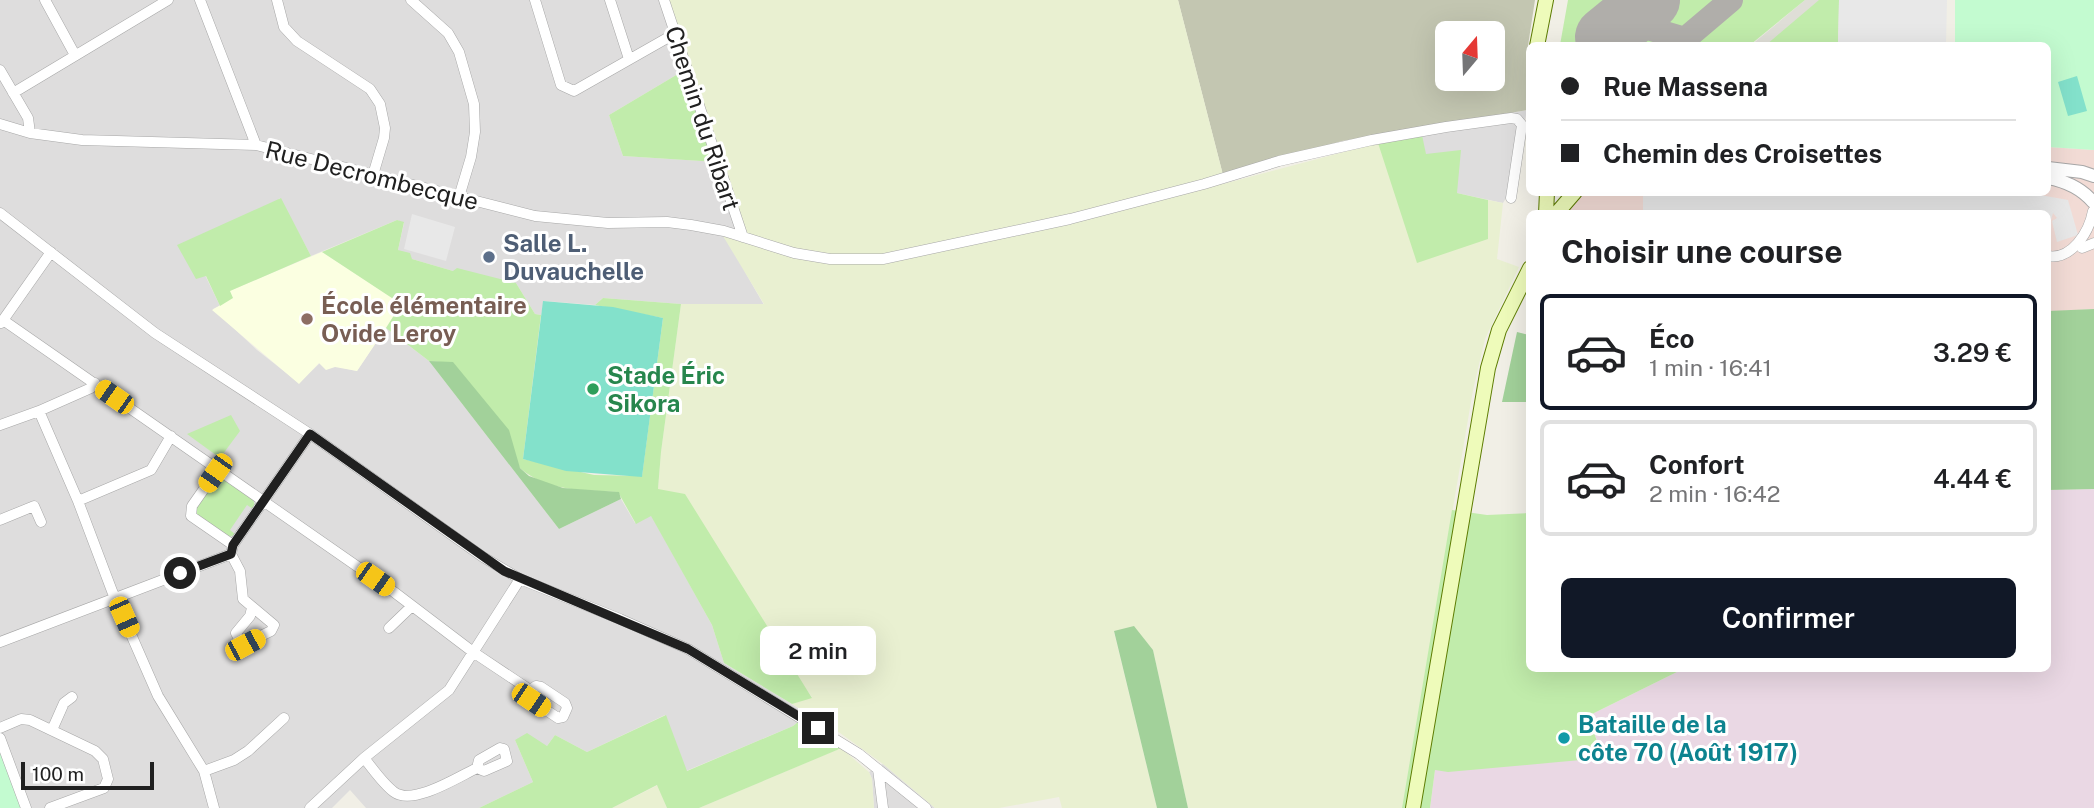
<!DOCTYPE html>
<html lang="fr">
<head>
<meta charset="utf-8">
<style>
  :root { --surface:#fff; --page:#f6f6f6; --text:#202124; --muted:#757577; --line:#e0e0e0; --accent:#111827 }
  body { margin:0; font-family:"Public Sans",sans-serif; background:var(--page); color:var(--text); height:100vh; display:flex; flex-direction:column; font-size:26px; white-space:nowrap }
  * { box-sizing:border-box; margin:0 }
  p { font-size:23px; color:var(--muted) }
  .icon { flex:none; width:38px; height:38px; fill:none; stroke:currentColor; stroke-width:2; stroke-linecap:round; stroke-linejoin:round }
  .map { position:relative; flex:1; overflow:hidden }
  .drawer { position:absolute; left:1526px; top:210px; width:525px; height:462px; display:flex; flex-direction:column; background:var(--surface); border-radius:10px; box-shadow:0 7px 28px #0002 }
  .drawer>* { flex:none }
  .guide { position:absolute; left:1526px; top:42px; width:525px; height:154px; border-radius:10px; box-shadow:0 7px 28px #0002; display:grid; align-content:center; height:154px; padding:0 35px; background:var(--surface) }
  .needle { width:46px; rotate:19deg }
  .buttons { position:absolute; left:1435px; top:21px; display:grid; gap:14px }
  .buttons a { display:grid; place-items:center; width:70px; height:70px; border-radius:10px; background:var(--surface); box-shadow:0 7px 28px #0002; font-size:35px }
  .scale { position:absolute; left:21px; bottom:18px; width:133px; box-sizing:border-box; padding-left:7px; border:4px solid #202020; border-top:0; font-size:19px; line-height:24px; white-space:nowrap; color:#202020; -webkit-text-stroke:5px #fff; paint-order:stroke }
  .end { position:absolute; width:32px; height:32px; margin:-16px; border:9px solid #202020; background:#fff; box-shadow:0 0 0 4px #fff }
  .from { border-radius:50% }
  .bubble { position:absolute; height:49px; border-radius:10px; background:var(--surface); box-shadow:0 7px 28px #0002; font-size:23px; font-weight:600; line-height:49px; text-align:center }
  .car { position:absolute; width:21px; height:42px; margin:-21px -10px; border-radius:9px; box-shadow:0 0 5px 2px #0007; background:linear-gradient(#f5c518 24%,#345 0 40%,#f5c518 0 76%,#345 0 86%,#f5c518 0) }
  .guide b { display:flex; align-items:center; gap:24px; height:66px; font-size:26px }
  .guide b+b { border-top:2px solid var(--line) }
  .guide i { width:18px; height:18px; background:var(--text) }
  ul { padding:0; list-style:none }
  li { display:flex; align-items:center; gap:21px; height:116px; margin:0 14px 10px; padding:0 21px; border:4px solid var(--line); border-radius:10px }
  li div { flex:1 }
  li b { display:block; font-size:26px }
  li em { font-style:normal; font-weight:600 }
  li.on { border-color:var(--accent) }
  li>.icon { width:63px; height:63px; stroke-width:1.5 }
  h2 { padding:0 35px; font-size:32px; line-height:84px }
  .cta { display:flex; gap:14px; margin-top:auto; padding:14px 35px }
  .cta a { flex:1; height:80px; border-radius:10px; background:var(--accent); color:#fff; font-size:28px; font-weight:600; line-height:80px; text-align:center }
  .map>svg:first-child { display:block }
</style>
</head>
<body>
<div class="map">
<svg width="2094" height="808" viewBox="0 0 2094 808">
  <rect width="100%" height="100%" fill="#f1efe6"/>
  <path fill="#dedddd" d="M0 0H667L688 68 609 115 623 156 717 162 734 213 745 272 764 305 681 304 603 298 595 305 544 301 541 315 535 314 516 283 453 271 412 259 398 250 404 223 397 220 311 256 280 198 205 275 220 306 213 309 257 350 299 383 320 363 357 371 386 328 429 361 559 529 621 499 635 523 651 515 712 625 724 663 803 711 800 715 803 718 793 726 686 771 665 715 587 752 555 735 547 746 515 740 533 782 479 808H366L350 790 332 808H26L0 738Z
    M1527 110 1512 188 1503 203 1457 193 1425 154 1420 128Z
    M883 764 935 808H874L872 779 869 772Z"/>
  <path fill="#f2dbd5" d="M2048 147 2094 150V309L2048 312V214H1559L1566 192H2048Z"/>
  <path fill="#ead8e4" d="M2094 489V808H1430L1435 770 1603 757 1588 716 1683 669 2048 668V490Z"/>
  <path fill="#fbffe1" d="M322 252 402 304 357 371 335 367 326 370 319 363 299 384 212 310 232 298 229 291Z"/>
  <path fill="#dfded7" d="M1805 0H1839L1838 45 1750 46Z"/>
  <path fill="#c3c6b1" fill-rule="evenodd" d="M1178 0H1535L1527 52V110L1342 141 1223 175ZM1447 33H1493V79H1447Z"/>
  <path fill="#e9f0d1" d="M667 0H1178L1223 175V184L1378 143 1488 239V200L1503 203 1497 259 1519 267 1485 339 1473 390 1402 808H1188L1153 650 1134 627 1114 632 1157 808H1062L1059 797 999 808H935L883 764 840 733 792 704 812 697 658 489 661 452 681 304H764L723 236 724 231 742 236Z
    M841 748 869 772 872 779 874 808H699Z
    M658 785 667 808H612Z"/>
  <path fill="#c1ecab" d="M1568 0H1805L1750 45H1560Z
    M1819 0H1839L1838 45H1766Z
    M688 68 717 162 623 156 609 115Z
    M1422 135 1426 154 1461 150 1457 193 1488 200V239L1417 263 1378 143Z
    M281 198 311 256 230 291 233 298 220 306 206 276 196 279 177 245Z
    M397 220 404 222 398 250 410 253 412 259 453 271 457 268 516 283 535 314 541 315 523 459 594 475 642 476 663 318 595 305 603 298 681 304 661 452 658 489 685 494 812 698 792 704 724 663 712 625 651 516 636 524 618 492C584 490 547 492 520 468L470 384 453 363 429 361 386 328 401 304 322 252Z
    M231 415 240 431 220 458 187 434Z
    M224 479 253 499 255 506 253 509 247 505 230 530 236 535 227 537 197 516 196 508 215 481Z
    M1452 510 1487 515 1529 513 1530 668 1683 669 1588 716 1603 758 1448 772 1435 770 1430 808H1402Z
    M666 715 687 771 793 726 803 718 845 745 837 750 699 808H667L657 785 612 808H479L533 782 515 740 527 733 547 746 555 735 587 752Z"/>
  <path fill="#a2d19a" d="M2094 309V489L2048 490V311Z
    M1517 332 1529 335V402H1502Z
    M429 361 453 362 509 430 520 468 529 476 563 488 619 492 621 499 559 529Z
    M1134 626 1153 650 1188 808H1157L1114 631Z"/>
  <path fill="#c3fbd0" d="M1955 0H2094V150L2048 147V46H1955Z
    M0 738 26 808H0Z"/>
  <path fill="#83e1cb" d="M2077 76 2087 111 2068 116 2058 82Z
    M543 301 613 307 663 318 642 477 566 471 523 459Z"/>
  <path fill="#e8e8e8" d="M1839 0H1947L1946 45H1838Z
    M1643 193H2029L2068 200 2078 235 2057 242 2052 221 2057 218 2053 213 2048 231V214L2015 212 1643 213Z
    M412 214 455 227 446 261 404 249Z"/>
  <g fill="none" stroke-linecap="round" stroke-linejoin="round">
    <path stroke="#b0aeaa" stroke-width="24" d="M1624 21 1685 39 1731 0"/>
    <path stroke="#b0aeaa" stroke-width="60" d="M1605 37 1650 0"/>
    <defs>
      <path id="minor" d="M45 0 75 55
        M200 0 256 145
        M277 0 284 27 297 41 370 89 380 104 385 128 384 138 373 175
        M411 0 448 33 459 52 474 104 475 132 471 157 459 197
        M535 0 561 85 574 91 676 33
        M610 0 629 59
        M664 0 743 237
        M0 70 28 118 30 133
        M13 93 168 0
        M0 124 30 133 82 140 256 145 535 216 608 223 667 222 691 225 724 231 794 253 830 259H883L1070 219 1204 184 1279 161 1372 140 1446 127 1511 118 1517 119 1522 125 1511 198
        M0 213 155 333 310 434 483 557 520 579 620 619 688 649 859 754 926 808
        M2082 248 2094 243
        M2048 256C2071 260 2089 233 2093 211
        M3 320 394 592 473 652 530 690 531 700 558 718 563 717 567 708 565 703 541 687 536 686 530 690
        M1 323 51 252
        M39 411 78 501 112 591 158 696 204 771 214 808
        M0 425 39 411 91 388 95 383
        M218 469 192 506 191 516 233 545
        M78 501 151 470 171 436
        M0 520 34 506 41 522
        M231 554 240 571 243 599 274 625 271 631 242 645 236 633 250 616 252 608
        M389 628 412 606
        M0 642 231 554 233 545 310 434
        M0 728 21 719 30 720 95 751 103 759 108 779 104 788 50 808
        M52 730 64 703 72 697
        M0 738 26 808
        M364 758C373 769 383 784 394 792 413 806 458 777 477 768L484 771 507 761 504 749 500 748 479 760 477 768
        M878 769 883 808
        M204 771 234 760 248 751 284 718
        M310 808 364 758 449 690 520 579"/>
      <path id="tertiary" d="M2048 168 2082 172 2094 176
        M2048 178C2065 181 2081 188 2093 202"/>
      <path id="secondary" d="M1537 46 1546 0
        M1546 214 1547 192
        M1556 214 1575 192
        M1413 808 1488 368 1499 330 1530 268"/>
    </defs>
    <use href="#minor" stroke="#a7a7a7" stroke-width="11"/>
    <use href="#tertiary" stroke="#a7a7a7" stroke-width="14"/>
    <use href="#secondary" stroke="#5d7c02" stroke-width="16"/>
    <use href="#minor" stroke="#fff" stroke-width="10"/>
    <use href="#tertiary" stroke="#fff" stroke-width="12"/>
    <use href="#secondary" stroke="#eefbba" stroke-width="14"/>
  </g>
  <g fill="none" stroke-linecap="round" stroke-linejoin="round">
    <path stroke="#202020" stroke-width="9" d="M180 573 231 554 233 545 310 434 504 571 688 649 818 728"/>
  </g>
  <circle fill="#5c6f8a" stroke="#fff" stroke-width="2.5" cx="489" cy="257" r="7"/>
  <circle fill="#8d6e63" stroke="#fff" stroke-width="2.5" cx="307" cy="319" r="7"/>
  <circle fill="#2e9e5b" stroke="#fff" stroke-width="2.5" cx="593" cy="389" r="7"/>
  <circle fill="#0f9aa8" stroke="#fff" stroke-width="2.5" cx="1564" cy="738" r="7"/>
  <g text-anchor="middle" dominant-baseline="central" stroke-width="6" stroke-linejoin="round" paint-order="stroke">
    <g font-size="24" fill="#202020" stroke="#fff">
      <text transform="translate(703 118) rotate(72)">Chemin du Ribart</text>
      <text transform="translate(372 175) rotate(14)">Rue Decrombecque</text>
    </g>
    <g font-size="24" font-weight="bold" fill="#4e5e75" stroke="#fff" text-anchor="start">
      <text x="503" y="243">Salle L.<tspan x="503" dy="28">Duvauchelle</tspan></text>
    </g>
    <g font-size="24" font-weight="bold" fill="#785e54" stroke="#fff" text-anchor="start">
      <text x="321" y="305">École élémentaire<tspan x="321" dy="28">Ovide Leroy</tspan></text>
    </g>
    <g font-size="24" font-weight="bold" fill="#27864d" stroke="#fff" text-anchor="start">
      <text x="607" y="375">Stade Éric<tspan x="607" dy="28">Sikora</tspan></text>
    </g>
    <g font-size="24" font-weight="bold" fill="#0d838f" stroke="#fff" text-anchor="start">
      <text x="1578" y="724">Bataille de la<tspan x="1578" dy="28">côte 70 (Août 1917)</tspan></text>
    </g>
  </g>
</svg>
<div class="buttons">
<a><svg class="needle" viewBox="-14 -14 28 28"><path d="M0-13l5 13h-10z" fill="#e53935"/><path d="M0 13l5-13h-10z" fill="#757577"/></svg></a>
</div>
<div class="scale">100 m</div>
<i class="end from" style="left:180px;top:573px"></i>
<i class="end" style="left:818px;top:728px"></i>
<div class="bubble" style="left:760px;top:626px;width:116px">2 min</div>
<i class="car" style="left:114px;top:397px;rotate:305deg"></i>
<i class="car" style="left:215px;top:473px;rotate:215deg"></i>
<i class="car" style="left:375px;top:579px;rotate:125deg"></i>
<i class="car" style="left:124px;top:617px;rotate:156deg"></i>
<i class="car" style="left:245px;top:645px;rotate:62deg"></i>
<i class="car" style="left:531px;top:700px;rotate:124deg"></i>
<div class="guide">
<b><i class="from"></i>Rue Massena</b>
<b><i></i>Chemin des Croisettes</b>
</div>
<section class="drawer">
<h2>Choisir une course</h2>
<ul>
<li class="on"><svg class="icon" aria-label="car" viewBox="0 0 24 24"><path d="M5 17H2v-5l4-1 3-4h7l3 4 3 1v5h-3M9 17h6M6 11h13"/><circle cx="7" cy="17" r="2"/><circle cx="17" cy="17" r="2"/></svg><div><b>Éco</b><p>1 min · 16:41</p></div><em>3.29 €</em></li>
<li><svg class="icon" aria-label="car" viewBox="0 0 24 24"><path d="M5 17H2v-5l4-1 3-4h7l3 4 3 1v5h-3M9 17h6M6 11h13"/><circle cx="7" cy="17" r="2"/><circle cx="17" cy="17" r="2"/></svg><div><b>Confort</b><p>2 min · 16:42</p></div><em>4.44 €</em></li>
</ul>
<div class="cta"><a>Confirmer</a></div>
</section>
</div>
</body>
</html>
